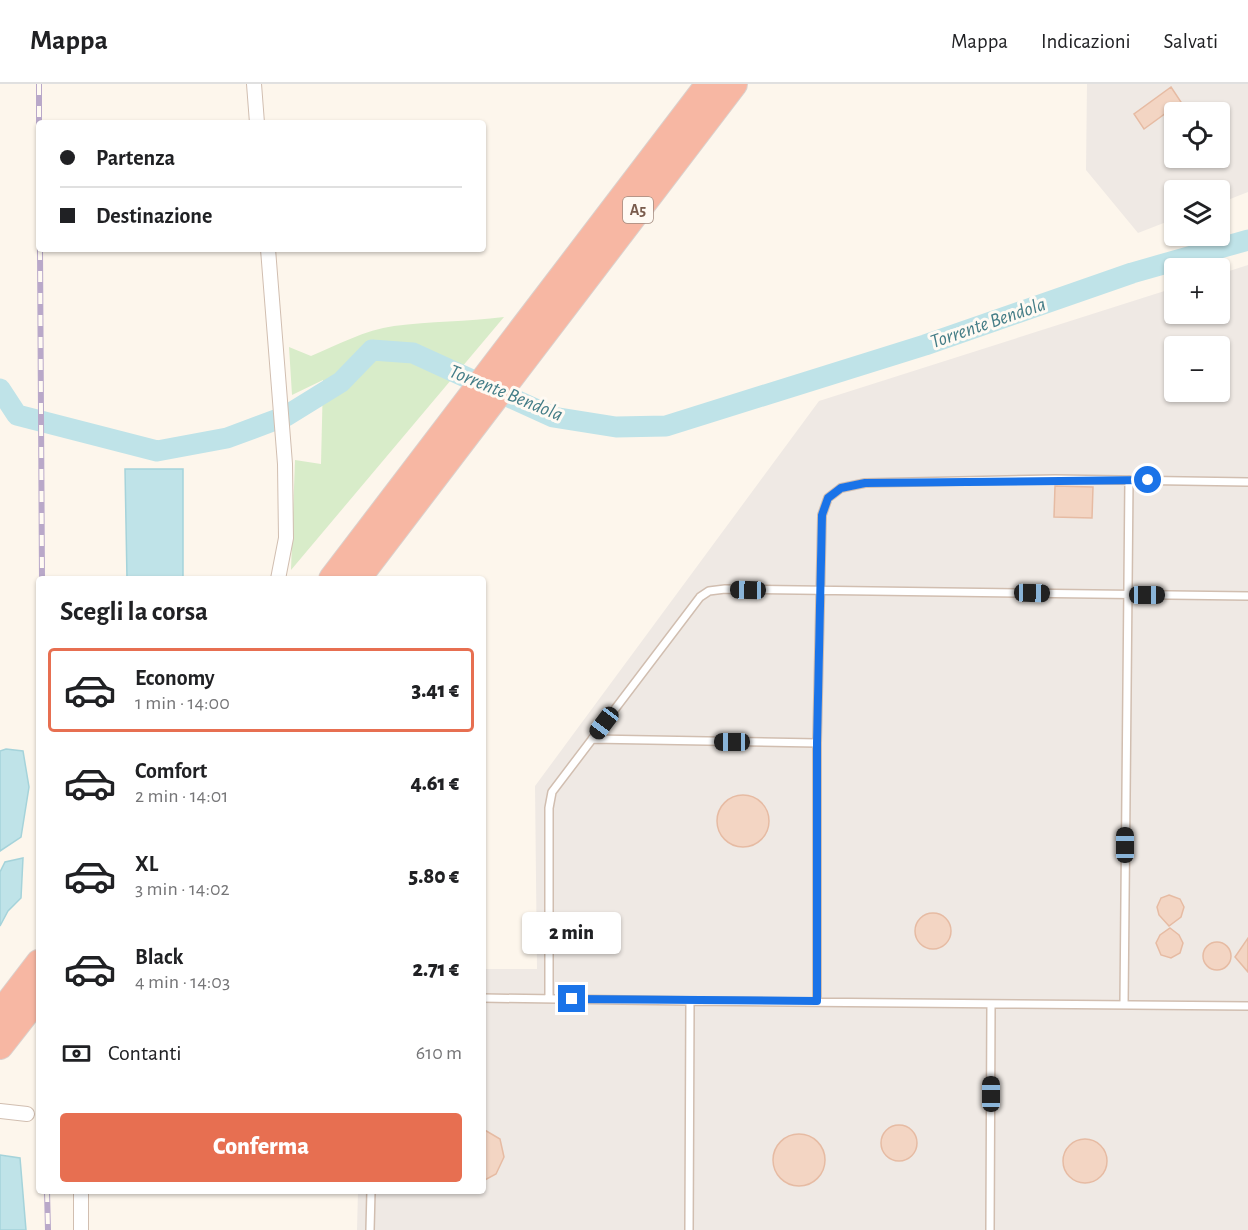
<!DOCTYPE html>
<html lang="it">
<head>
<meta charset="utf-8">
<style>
  :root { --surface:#fff; --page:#f2f2f2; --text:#202124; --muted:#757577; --line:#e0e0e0; --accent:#e76f51 }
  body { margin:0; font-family:"Alegreya Sans",sans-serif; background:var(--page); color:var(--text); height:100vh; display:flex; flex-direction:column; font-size:22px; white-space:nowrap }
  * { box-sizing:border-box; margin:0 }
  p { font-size:20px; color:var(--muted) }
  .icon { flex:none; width:33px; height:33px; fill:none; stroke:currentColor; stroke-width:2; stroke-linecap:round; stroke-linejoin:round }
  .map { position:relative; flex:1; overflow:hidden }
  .side { position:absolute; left:36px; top:492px; width:450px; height:618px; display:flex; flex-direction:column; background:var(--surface); border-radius:6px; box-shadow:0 2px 4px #0004 }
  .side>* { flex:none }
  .hud { position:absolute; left:36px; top:36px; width:450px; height:132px; border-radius:6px; box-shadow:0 2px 4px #0004; display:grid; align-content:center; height:132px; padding:0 24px; background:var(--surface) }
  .buttons { position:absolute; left:1164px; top:18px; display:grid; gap:12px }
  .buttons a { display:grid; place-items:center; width:66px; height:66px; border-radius:6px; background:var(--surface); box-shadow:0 2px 4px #0004; font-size:30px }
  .end { position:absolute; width:27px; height:27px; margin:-14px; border:8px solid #1a73e8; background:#fff; box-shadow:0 0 0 3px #fff }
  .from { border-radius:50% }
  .bubble { position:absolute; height:42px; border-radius:6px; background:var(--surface); box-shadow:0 2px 4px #0004; font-size:20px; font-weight:800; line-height:42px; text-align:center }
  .car { position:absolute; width:18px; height:36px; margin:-18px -9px; border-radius:8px; box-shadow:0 0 4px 2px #0007; background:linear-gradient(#222 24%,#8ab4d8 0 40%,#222 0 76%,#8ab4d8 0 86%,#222 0) }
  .hud b { display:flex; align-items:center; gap:21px; height:57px; font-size:22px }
  .hud b+b { border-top:2px solid var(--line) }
  .hud i { width:15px; height:15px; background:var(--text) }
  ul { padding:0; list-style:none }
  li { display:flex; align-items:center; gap:18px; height:84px; margin:0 12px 9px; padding:0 12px; border:3px solid transparent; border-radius:6px }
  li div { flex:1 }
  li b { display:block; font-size:22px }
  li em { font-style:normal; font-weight:800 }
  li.active { border-color:var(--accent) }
  li>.icon { width:54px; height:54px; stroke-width:1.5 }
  h2 { padding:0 24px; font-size:27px; line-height:72px }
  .pay { display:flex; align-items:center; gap:15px; height:66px; padding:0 24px; font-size:22px }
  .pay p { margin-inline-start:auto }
  .action { display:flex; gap:12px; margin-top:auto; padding:12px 24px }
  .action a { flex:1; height:69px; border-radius:6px; background:var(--accent); color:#fff; font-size:24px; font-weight:800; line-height:69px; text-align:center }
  header { display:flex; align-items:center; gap:36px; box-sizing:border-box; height:84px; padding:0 30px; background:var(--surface); border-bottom:2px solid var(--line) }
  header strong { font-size:28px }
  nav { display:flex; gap:33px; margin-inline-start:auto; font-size:21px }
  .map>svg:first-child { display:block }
</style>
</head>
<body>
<header>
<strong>Mappa</strong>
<nav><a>Mappa</a><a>Indicazioni</a><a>Salvati</a></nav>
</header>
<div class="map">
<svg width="1248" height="1146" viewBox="0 0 1248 1146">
  <rect width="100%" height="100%" fill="#fdf6ec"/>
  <path fill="#efe9e4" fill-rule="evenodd" d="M1087 0H1248V108L1220 119V106H1174V135L1138 149 1086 86ZM1174 28H1220V74H1174Z
    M1248 181V1146H357L358 1107H483V885H537L535 702 819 317 1174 204V230H1220V190ZM1174 262H1220V308H1174Z"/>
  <path fill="#d8ecc9" d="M504 233 291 486 295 376 321 380 323 296 292 311 289 263 311 272C337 261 365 246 394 242 430 237 467 238 504 233Z"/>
  <path fill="#bfe3e8" stroke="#a5d3da" stroke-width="1.5" d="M125 385H183V495H127Z
    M6 665 23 667 29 703 21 753 0 767V667Z
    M23 774 21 814 8 827 0 842V788L5 778Z
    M0 1071 20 1074 26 1146H0Z"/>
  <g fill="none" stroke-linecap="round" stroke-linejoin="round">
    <path stroke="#bfe3e8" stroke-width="21" d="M0 305 17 331 157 367 227 354 286 332 341 298 372 266 413 269 553 333 616 343 666 342 925 261 1132 189 1248 156"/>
  </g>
  <path fill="#f3d5c3" stroke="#e6bba3" stroke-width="1.5" d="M1171 3 1181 18 1144 45 1134 30Z
    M1055 402 1093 403 1092 434 1054 433Z
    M717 737a26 26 0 1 1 52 0a26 26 0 1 1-52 0Z
    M1169 811 1180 815 1184 823 1181 833 1169 842 1159 831 1157 823 1161 814Z
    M915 847a18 18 0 1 1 36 0a18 18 0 1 1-36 0Z
    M1170 844 1179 851 1183 859 1180 869 1171 874 1161 871 1156 859 1160 851Z
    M1248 854V888L1235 873Z
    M1203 872a14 14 0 1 1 28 0a14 14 0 1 1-28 0Z
    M881 1059a18 18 0 1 1 36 0a18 18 0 1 1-36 0Z
    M483 1045 500 1055 504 1073 496 1090 483 1097Z
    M773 1076a26 26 0 1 1 52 0a26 26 0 1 1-52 0Z
    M1063 1077a22 22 0 1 1 44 0a22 22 0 1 1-44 0Z"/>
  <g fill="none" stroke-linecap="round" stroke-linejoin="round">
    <defs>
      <path id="lane" d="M592 655 817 659
        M483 914 690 917
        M549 915V724L552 708 700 513 709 507 725 505 1248 512
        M817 917V659L822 431 828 414 841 404 865 399 1055 395 1248 398
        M1124 921 1129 396
        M370 1146 371 1107
        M689 1146 690 917 1248 922
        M990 1146 991 920"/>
      <path id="street" d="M254 0 257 39
        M268 165 285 380 286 454 278 495
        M0 1027 27 1030
        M81 1107V1146"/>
      <path id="highway" d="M332 495 709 0
        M357 495 734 0
        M0 930 39 879
        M0 962 39 912"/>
    </defs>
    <use href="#lane" stroke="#d1beb0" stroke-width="10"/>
    <use href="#street" stroke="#d1beb0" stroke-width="16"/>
    <use href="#highway" stroke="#dad1cd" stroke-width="28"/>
    <use href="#lane" stroke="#fff" stroke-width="7"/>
    <use href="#street" stroke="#fff" stroke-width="14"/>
    <use href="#highway" stroke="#f7b7a3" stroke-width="26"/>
    <defs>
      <path id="rail" d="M39 0V39
        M40 165 42 495
        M47 1107 48 1146"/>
    </defs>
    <use href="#rail" stroke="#b9a8c9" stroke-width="6"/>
    <use href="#rail" stroke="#fffaf3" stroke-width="4" stroke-dasharray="11" stroke-linecap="butt"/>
  </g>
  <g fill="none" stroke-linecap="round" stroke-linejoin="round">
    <path stroke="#1a73e8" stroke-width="8" d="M572 915 817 917V659L822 431 828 414 841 404 865 399 1148 396"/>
  </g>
  <g text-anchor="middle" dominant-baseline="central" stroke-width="6" stroke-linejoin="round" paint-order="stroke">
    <rect fill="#fffaf3" stroke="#a28b7f" stroke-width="1.5" x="623" y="113" width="30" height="26" rx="4.5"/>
    <g font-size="16" font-weight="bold" fill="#7a5c4d">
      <text x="638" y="126">A5</text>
    </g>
    <g font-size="20" font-style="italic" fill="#437c86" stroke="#fffaf3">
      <text transform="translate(988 239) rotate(-19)">Torrente Bendola</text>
      <text transform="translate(506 309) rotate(22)">Torrente Bendola</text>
    </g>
  </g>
</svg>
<div class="buttons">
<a><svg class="icon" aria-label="locate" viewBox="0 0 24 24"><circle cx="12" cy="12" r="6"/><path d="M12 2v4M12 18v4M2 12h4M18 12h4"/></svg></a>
<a><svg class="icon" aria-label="layers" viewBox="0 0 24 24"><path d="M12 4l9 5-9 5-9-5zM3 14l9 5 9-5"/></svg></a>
<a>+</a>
<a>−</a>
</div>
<i class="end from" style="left:1148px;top:396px"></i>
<i class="end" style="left:572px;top:915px"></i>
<div class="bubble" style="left:522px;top:828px;width:99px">2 min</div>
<i class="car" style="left:748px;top:506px;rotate:271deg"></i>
<i class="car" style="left:1032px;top:509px;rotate:91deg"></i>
<i class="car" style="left:1147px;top:511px;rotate:90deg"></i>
<i class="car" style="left:604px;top:639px;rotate:217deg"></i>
<i class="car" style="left:732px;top:658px;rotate:270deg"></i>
<i class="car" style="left:1125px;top:761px;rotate:0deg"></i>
<i class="car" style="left:991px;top:1010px;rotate:0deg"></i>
<div class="hud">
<b><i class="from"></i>Partenza</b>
<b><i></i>Destinazione</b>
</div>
<section class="side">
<h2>Scegli la corsa</h2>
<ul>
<li class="active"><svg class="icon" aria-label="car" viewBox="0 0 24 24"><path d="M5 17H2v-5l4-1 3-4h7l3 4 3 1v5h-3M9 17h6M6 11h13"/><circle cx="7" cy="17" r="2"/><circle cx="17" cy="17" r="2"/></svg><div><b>Economy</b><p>1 min · 14:00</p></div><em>3.41 €</em></li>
<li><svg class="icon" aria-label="car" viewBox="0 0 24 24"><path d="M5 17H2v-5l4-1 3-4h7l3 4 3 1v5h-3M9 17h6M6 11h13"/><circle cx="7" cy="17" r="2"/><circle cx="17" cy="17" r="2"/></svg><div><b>Comfort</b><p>2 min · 14:01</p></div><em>4.61 €</em></li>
<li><svg class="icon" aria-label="car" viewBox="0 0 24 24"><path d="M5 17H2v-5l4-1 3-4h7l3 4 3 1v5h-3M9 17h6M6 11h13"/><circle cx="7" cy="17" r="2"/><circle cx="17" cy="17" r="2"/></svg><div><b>XL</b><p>3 min · 14:02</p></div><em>5.80 €</em></li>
<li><svg class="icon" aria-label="car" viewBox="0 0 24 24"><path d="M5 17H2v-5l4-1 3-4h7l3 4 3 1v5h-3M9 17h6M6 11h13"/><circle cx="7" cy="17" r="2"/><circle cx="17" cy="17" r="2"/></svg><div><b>Black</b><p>4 min · 14:03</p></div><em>2.71 €</em></li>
</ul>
<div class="pay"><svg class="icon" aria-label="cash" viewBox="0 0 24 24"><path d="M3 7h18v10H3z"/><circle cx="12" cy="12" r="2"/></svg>Contanti<p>610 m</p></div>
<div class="action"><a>Conferma</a></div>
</section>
</div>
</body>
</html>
